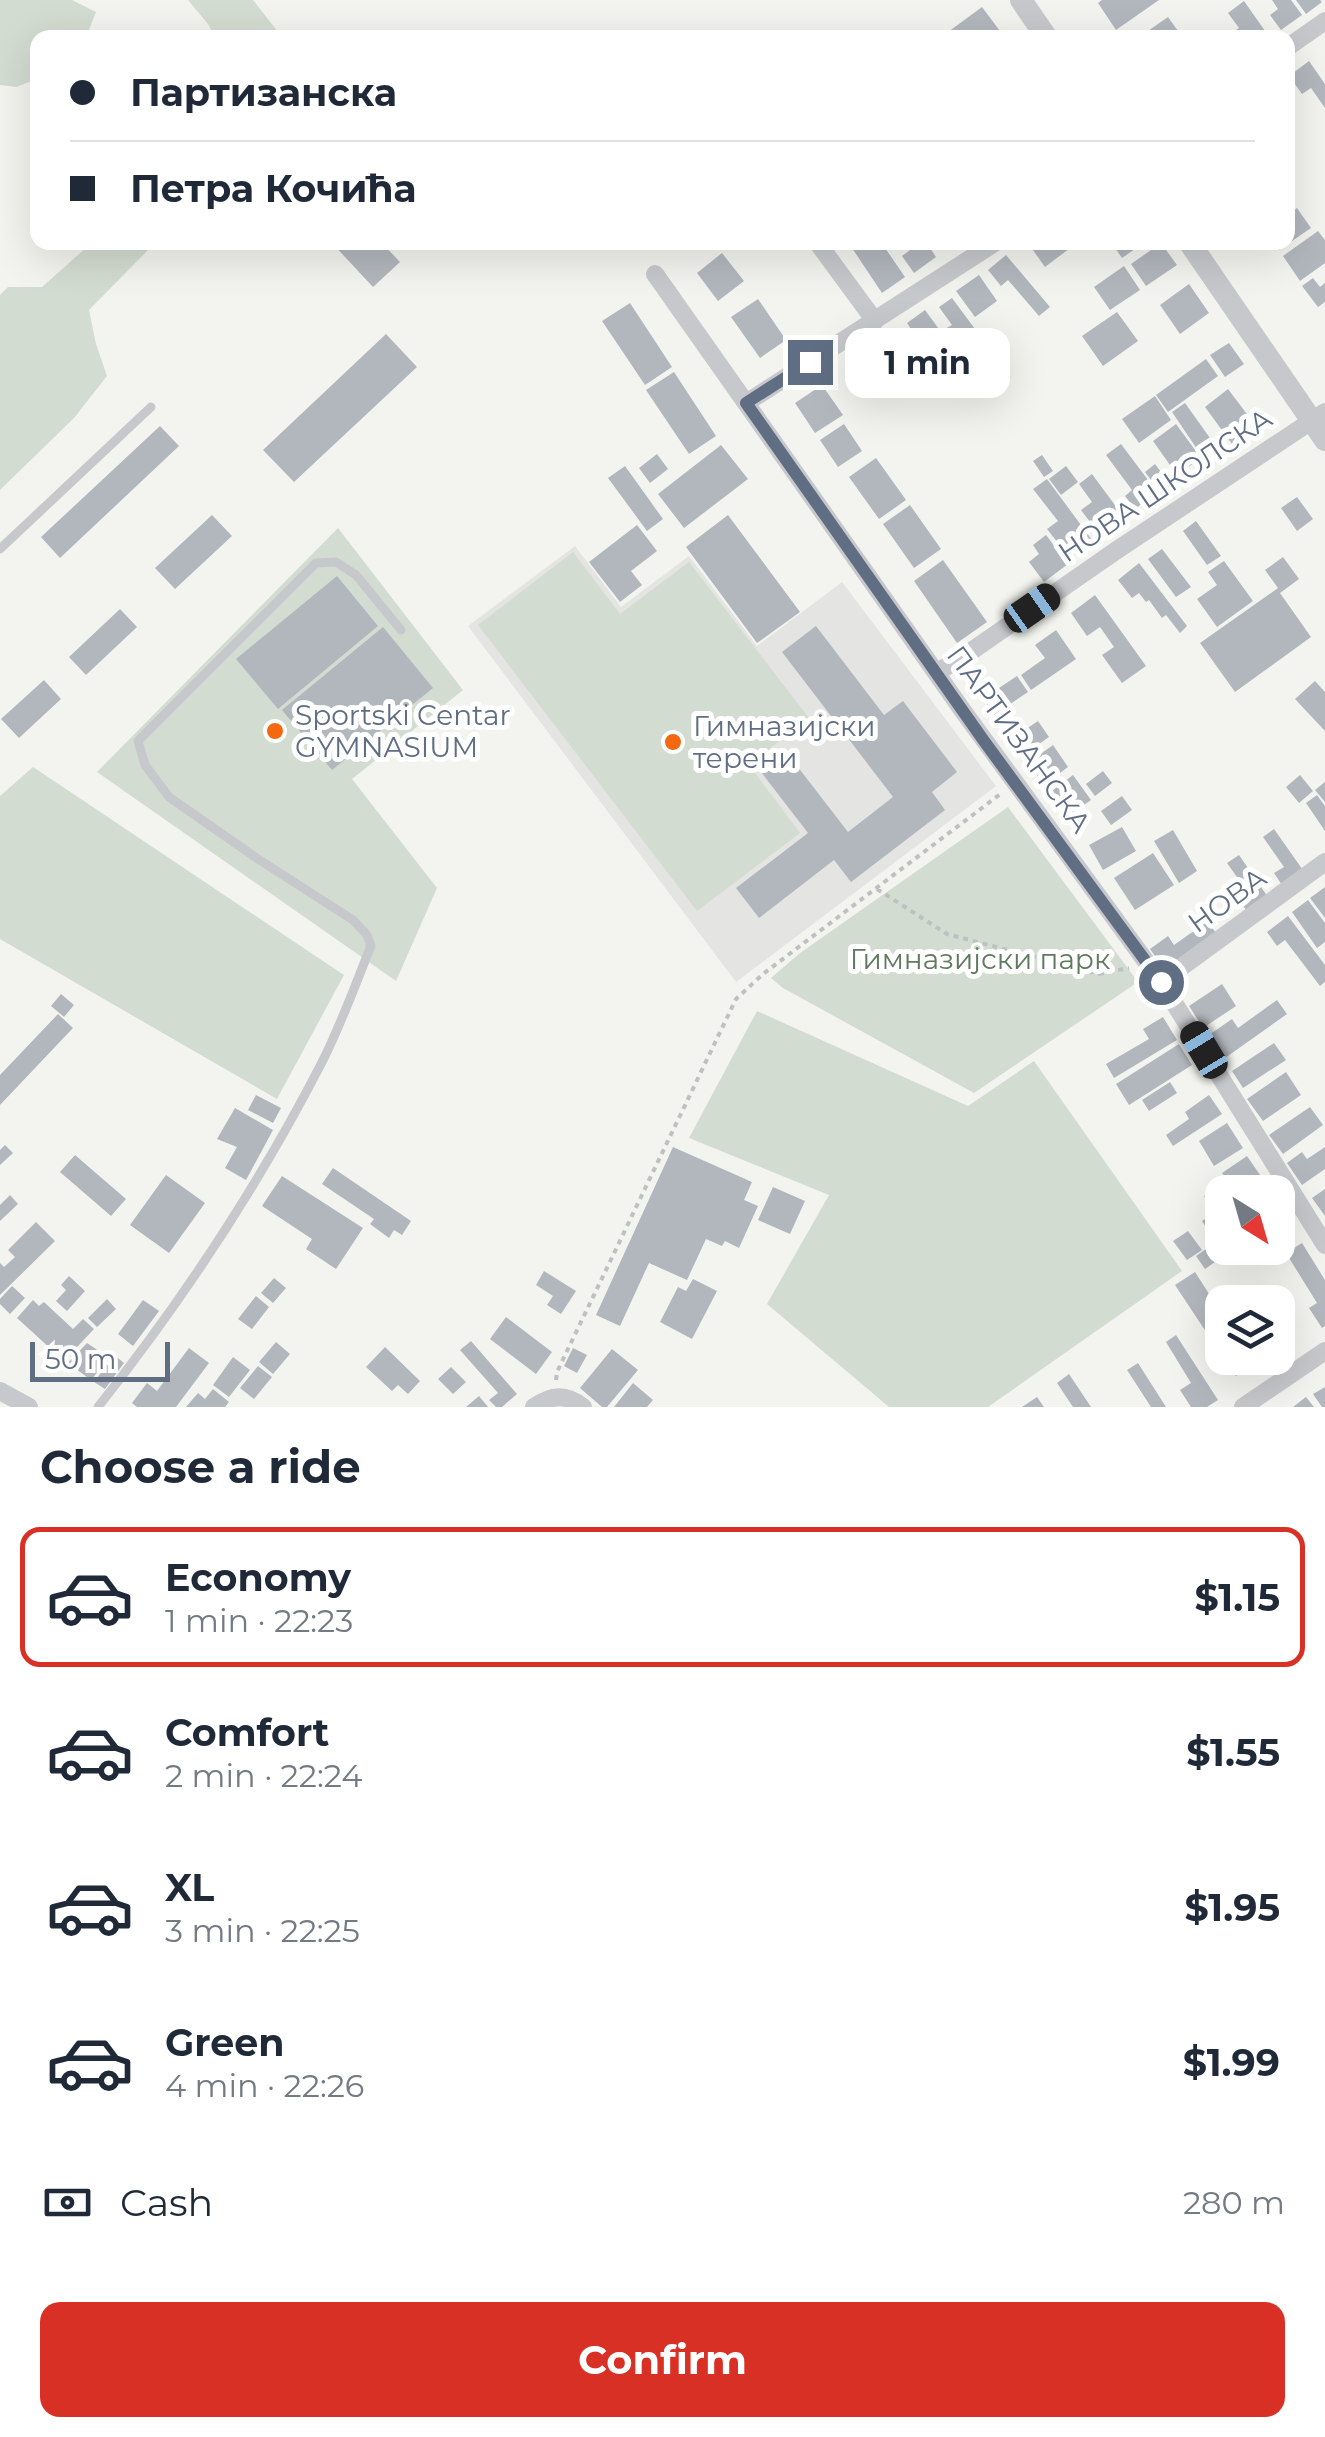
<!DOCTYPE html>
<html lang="en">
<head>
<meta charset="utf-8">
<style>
  :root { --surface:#fff; --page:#f6f6f7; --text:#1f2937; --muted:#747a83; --line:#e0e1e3; --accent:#d93025 }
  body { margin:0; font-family:Montserrat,sans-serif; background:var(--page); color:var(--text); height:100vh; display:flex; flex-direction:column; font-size:38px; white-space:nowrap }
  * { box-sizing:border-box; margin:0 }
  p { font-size:32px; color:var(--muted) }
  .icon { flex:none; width:55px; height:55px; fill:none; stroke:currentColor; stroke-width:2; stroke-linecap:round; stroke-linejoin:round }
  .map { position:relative; height:1407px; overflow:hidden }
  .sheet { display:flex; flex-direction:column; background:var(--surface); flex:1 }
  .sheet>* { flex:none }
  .top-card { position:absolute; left:30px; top:30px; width:1265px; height:220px; border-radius:20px; box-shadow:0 10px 40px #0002; display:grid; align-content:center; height:220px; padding:0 40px; background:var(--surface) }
  .needle { width:65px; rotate:143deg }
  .fabs { position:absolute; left:1205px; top:1175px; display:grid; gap:20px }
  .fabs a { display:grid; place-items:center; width:90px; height:90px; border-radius:20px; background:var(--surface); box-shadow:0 10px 40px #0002; font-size:50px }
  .scale { position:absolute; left:30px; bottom:25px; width:140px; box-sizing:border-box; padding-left:10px; border:5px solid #606e83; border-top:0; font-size:28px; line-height:35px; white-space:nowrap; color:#606e83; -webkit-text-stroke:8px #fff; paint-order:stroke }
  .end { position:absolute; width:45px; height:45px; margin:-22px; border:12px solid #606e83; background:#fff; box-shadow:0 0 0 5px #fff }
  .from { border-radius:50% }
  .bubble { position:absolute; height:70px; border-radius:20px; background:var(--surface); box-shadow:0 10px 40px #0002; font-size:32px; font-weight:700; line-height:70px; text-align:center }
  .car { position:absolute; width:30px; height:60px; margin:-30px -15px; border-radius:12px; box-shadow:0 0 8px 2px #0007; background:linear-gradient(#222 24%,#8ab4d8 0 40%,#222 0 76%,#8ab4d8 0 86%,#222 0) }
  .top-card b { display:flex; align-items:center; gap:35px; height:95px; font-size:38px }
  .top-card b+b { border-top:2px solid var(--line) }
  .top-card i { width:25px; height:25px; background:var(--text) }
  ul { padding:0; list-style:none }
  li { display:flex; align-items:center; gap:30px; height:140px; margin:0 20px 15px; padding:0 20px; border:5px solid transparent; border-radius:20px }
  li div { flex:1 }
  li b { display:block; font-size:38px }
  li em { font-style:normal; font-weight:700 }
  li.selected { border-color:var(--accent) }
  li>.icon { width:90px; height:90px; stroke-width:1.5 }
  h2 { padding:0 40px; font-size:45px; line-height:120px }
  .pay { display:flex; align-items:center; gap:25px; height:110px; padding:0 40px; font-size:38px }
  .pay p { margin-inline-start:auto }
  .button { display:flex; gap:20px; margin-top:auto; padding:20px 40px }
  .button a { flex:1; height:115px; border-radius:20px; background:var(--accent); color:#fff; font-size:40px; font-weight:700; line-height:115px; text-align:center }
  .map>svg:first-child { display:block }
</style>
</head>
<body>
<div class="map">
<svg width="1325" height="1407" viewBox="0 0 1325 1407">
  <rect width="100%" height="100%" fill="#f3f4ef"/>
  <path fill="#e4e4e3" d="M575 546 621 607 689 556 757 646 842 582 996 786 736 982 468 626Z"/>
  <path fill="#d3dcd0" d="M0 0H72L96 12 86 37 38 38 37 79 16 87 0 85Z
    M188 0H253L282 37H215L208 24Z
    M90 242 155 243 89 310 96 344 107 376 74 418 0 490V295L8 287H42L87 247Z
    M338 528 463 690 352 779 437 888 396 981 97 772Z
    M573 552 620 614 689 562 809 718 749 765 800 833 697 911 478 625Z
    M33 767 344 975 277 1099 0 939V796Z
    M1008 807 1138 982 974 1093 783 988 771 978 800 953Z
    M757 1011 968 1106 1034 1061 1182 1271 988 1407H889L767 1304 829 1195 689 1138Z"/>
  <path fill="#b2b7bd" d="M1102 0H1159L1116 30 1098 3Z
    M1272 0H1291L1302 15 1281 30 1270 15 1278 9Z
    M1296 0H1320L1322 2 1306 14Z
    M1244 1 1270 38H1232L1230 34 1239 28 1228 13Z
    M982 7 1000 31 991 38H952L948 32Z
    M1168 17 1183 38H1138Z
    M1309 61 1325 84V108L1311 88 1302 94 1289 76Z
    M1297 208 1311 228 1279 250 1274 242H1288V214Z
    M1318 231 1325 240V263L1300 281 1283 256Z
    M331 242H381L400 262 373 287Z
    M848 242H881L905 277 882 293Z
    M910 242H926L936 257 914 273 902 256 914 247Z
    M1034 242H1078L1045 267 1030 246Z
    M1111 242H1145L1122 258Z
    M1161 243 1177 265 1146 286 1131 264Z
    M722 253 744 281 718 301 697 273Z
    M1006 255 1050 307 1039 316 1008 280 1001 286 988 270Z
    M1124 266 1140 290 1110 310 1094 287Z
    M979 275 997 301 975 317 956 291Z
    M1313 278 1320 287 1325 283V302L1318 307 1302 286Z
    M1189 284 1209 313 1180 334 1160 305Z
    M952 298 989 348 980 354 966 337 957 344 945 329 952 325 939 307Z
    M758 299 786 340 760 358 731 317Z
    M630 303 672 367 645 385 602 321Z
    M925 310 955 351 944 359 922 330 915 335 907 323Z
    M1117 312 1138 341 1103 366 1082 336Z
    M386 334 417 367 294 482 263 450Z
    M903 337 925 367 901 384 879 354Z
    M1229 343 1244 364 1225 377 1210 355Z
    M869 350 882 371 861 384 847 364Z
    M1206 359 1218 376 1168 412 1156 395Z
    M674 372 716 436 689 454 646 390Z
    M822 385 843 415 815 433 795 403Z
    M1228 389 1259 430 1235 448 1205 407Z
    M1155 396 1171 420 1139 443 1122 419Z
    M1185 403 1215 445 1201 455 1172 412Z
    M844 424 862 451 838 467 820 440Z
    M1176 424 1201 458 1177 475 1153 441Z
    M160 426 179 446 60 558 41 537Z
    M1121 444 1157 492 1135 509 1125 496 1132 490 1106 455Z
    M721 445 748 479 684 528 658 494Z
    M657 454 668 469 650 483 639 468Z
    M1042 455 1053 471 1044 477 1033 461Z
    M876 458 906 500 879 519 849 477Z
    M1155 464 1170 484 1160 492 1145 472Z
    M625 466 663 519 647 531 608 478Z
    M1066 466 1078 482 1061 495 1049 479Z
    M1092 474 1126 520 1102 538 1081 510 1092 502 1079 484Z
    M1047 479 1092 540 1069 557 1047 529 1058 521 1033 489Z
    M1297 497 1313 519 1297 531 1281 508Z
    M910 505 941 549 914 568 883 524Z
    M212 515 232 536 175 589 155 568Z
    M728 515 800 612 757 643 686 547Z
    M1196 521 1221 556 1207 565 1183 531Z
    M637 525 657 551 631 571 642 585 620 602 589 562Z
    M1046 535 1068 564 1044 582 1029 562 1039 554 1033 545Z
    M1162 549 1191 587 1176 597 1148 559Z
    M1283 557 1299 579 1280 593 1311 637 1235 692 1200 643 1278 588 1265 570Z
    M943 560 987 622 957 643 914 581Z
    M1224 561 1253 601 1217 627 1197 599 1217 585 1208 572Z
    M1139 563 1187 626 1180 633 1166 615 1162 618 1149 600 1146 602 1139 593 1132 598 1118 580Z
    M337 576 378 626 278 709 236 659Z
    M1095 595 1146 666 1122 683 1102 655 1114 647 1100 627 1087 636 1071 613Z
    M120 609 137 627 86 675 69 657Z
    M816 626 884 715 903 701 957 772 932 792 945 810 851 882 834 860 759 918 736 888 808 833 758 768 784 749 848 832 893 797 782 652Z
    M383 627 433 688 332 770 282 710Z
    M1056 630 1076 659 1031 690 1021 675 1045 658 1035 645Z
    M1017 676 1028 692 994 715 979 693 995 683 999 688Z
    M44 680 61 699 19 738 1 719Z
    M1315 681 1325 692V731L1295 699Z
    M1038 721 1049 737 1025 754 1009 732 1021 723 1026 729Z
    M1053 745 1068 767 1044 785 1028 763Z
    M1103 771 1112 783 1095 796 1086 784Z
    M1073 775 1091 800 1067 817 1049 793Z
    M1300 775 1313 791 1299 803 1286 787Z
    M1325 782V802L1315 790Z
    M1317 795 1325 806V831L1306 803Z
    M1122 796 1132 810 1111 825 1101 811Z
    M1122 827 1136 851 1103 870 1089 845Z
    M1274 829 1305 873 1284 888 1274 873 1284 867 1263 837Z
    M1173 830 1197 871 1179 883 1154 841Z
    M1153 853 1174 885 1135 910 1114 878Z
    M1239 855 1270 900 1249 914 1239 900 1249 894 1227 863Z
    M1325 887V918L1310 898Z
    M1308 900 1325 923V942L1317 948 1292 912Z
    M1288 916 1325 965V982L1320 986 1285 940 1277 946 1267 932Z
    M1208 921 1217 935 1165 970 1150 949 1168 936 1174 945Z
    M1222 984 1236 1006 1203 1028 1189 1006Z
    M61 994 74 1005 64 1017 51 1006Z
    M1277 1000 1287 1014 1225 1058 1209 1035 1232 1019 1238 1028Z
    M58 1014 73 1028 0 1105V1075Z
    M1163 1017 1177 1040 1114 1078 1106 1064 1149 1039 1143 1029Z
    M1274 1043 1286 1060 1243 1088 1232 1071Z
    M1179 1044 1192 1065 1129 1105 1116 1084Z
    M1286 1072 1301 1095 1263 1121 1247 1099Z
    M1170 1082 1177 1093 1149 1111 1142 1100Z
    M256 1095 281 1108 273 1123 248 1110Z
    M1209 1095 1222 1114 1173 1146 1166 1135 1189 1119 1185 1112Z
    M1310 1107 1323 1125 1283 1154 1269 1135Z
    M235 1108 273 1130 246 1180 225 1168 237 1147 217 1139Z
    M1227 1123 1243 1148 1214 1166 1199 1141Z
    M5 1145 13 1153 0 1165V1150Z
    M673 1147 752 1182 744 1200 758 1206 739 1248 725 1241 722 1246 706 1239 687 1280 649 1263 620 1326 596 1315Z
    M1325 1147V1169L1302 1185 1287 1163 1302 1152 1307 1159Z
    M75 1155 126 1199 111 1216 60 1172Z
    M1247 1156 1260 1175 1234 1192H1222V1200L1211 1207 1204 1196 1227 1180 1222 1173Z
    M333 1168 411 1221 402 1235 394 1230 389 1238 370 1224 374 1219 322 1184Z
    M166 1175 205 1203 169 1253 130 1225Z
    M282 1176 363 1228 336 1269 306 1249 312 1239 262 1206Z
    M1263 1181 1271 1192H1247Z
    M773 1187 805 1201 790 1234 758 1220Z
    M1325 1189V1216L1312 1198Z
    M10 1195 18 1204 0 1221V1205Z
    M1220 1208 1222 1212V1246L1220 1248 1202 1221Z
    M36 1222 55 1241 0 1295V1263L4 1267 15 1257 8 1250Z
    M1188 1231 1202 1250 1187 1260 1173 1241Z
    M1302 1243 1325 1280V1326L1322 1328 1309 1308 1317 1303 1286 1253Z
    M1213 1244 1222 1257 1205 1269 1196 1256Z
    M544 1271 576 1291 561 1314 547 1305 553 1296 536 1285Z
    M1195 1272 1222 1314V1356L1175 1285Z
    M69 1276 85 1291 67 1311 56 1301 66 1290 61 1285Z
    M274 1278 286 1288 273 1303 261 1293Z
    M693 1279 717 1291 692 1339 660 1322 678 1287 686 1291Z
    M12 1286 25 1298 10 1314 0 1304V1299Z
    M256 1296 269 1307 252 1329 238 1319Z
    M107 1299 116 1309 97 1327 88 1318Z
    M33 1300 39 1306 44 1302 73 1329 83 1319 94 1329 64 1361 17 1318Z
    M143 1300 159 1311 133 1346 118 1334Z
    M506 1317 552 1352 536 1374 490 1339Z
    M1176 1335 1218 1400 1207 1407H1191L1180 1390 1191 1383 1166 1342Z
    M1278 1338 1289 1354 1268 1368 1261 1358H1278Z
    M471 1341 517 1394 502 1407H496L489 1400 498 1393 460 1350Z
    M276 1342 290 1354 273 1374 259 1362Z
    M87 1343 109 1358 91 1380 68 1363Z
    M385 1347 420 1381 408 1394 398 1385 392 1391 366 1367Z
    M189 1348 209 1363 176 1407H137L132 1403 147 1383 157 1391Z
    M573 1348 587 1355 577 1373 564 1366Z
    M612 1349 638 1370 607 1407H602L580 1388Z
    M114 1355 124 1363 105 1389 94 1382Z
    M233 1357 250 1370 229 1397 213 1385Z
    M1223 1358H1252L1255 1363 1236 1376Z
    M1138 1363 1166 1407H1151L1127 1370Z
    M258 1366 272 1377 254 1399 240 1388Z
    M451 1367 466 1382 453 1394 438 1379Z
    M1069 1374 1091 1407H1073L1057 1383Z
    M633 1383 653 1400 647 1407H614Z
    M1325 1387V1407H1322L1313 1394Z
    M213 1389 229 1402 225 1407H186L198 1393 205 1399Z
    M479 1396 488 1407H466Z
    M1037 1397 1044 1407H1022Z
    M1306 1397 1314 1407H1293Z"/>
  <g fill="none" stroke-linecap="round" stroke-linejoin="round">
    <path stroke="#bec0c2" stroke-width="4" stroke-dasharray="5 5" stroke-linecap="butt" d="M877 889 947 934 1099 974 1129 968
      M556 1380 557 1372 736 999 763 974 1003 792"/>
    <path stroke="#c6c8cc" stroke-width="9" d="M0 549 151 407
      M98 1407C182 1301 258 1186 320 1066 340 1028 355 985 371 946L367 935 353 920 258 859 169 797 145 765 138 741 316 563 336 562 356 575 401 630"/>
    <path stroke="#c6c8cc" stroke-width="18" d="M1288 47 1325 21
      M817 242 875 321
      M655 274 963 711 1161 982 1325 1245
      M746 403 996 242
      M937 672 960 659 1117 550 1325 412
      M1161 982 1325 862
      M0 1391 29 1407
      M534 1407C552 1395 565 1393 583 1407
      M1243 1407 1325 1351"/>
    <path stroke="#c6c8cc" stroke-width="22" d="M1021 0 1047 38
      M1189 242 1325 440"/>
  </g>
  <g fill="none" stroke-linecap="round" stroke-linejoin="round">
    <path stroke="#606e83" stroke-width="12" d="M810 362 746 403 984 741 1161 982"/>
  </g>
  <g fill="#f4680f" stroke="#fff" stroke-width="4">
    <circle cx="275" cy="731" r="10"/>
    <circle cx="673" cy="742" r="10"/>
  </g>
  <g text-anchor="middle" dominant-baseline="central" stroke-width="10" stroke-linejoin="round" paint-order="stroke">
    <g font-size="28" fill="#606e83" stroke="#fff">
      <text transform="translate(1165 485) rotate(-34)">НОВА ШКОЛСКА</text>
      <text transform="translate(1019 739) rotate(54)">ПАРТИЗАНСКА</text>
      <text transform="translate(1227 900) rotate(-36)">НОВА</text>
    </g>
    <g font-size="28" fill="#606e83" stroke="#fff" text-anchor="start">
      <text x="295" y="715">Sportski Centar<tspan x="295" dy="32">GYMNASIUM</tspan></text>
      <text x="693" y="726">Гимназијски<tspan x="693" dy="32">терени</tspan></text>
    </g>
    <g font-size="28" fill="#607a5f" stroke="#fff">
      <text x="980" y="959">Гимназијски парк</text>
    </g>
  </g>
</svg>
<div class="fabs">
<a><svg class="needle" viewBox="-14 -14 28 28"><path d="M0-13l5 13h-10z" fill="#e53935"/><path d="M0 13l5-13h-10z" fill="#747a83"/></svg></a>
<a><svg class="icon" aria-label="layers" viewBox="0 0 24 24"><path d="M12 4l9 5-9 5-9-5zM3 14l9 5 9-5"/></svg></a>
</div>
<div class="scale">50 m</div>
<i class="end from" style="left:1161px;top:982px"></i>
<i class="end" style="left:810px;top:362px"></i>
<div class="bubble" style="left:845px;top:328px;width:165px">1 min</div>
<i class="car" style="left:1032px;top:608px;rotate:55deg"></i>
<i class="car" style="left:1204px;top:1050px;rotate:329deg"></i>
<div class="top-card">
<b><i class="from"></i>Партизанска</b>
<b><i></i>Петра Кочића</b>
</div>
</div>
<section class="sheet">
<h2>Choose a ride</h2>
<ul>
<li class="selected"><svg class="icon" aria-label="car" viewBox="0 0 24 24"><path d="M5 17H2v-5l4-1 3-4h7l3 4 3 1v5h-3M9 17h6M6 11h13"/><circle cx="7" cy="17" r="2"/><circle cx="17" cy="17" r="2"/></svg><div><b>Economy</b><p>1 min · 22:23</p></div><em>$1.15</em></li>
<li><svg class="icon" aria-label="car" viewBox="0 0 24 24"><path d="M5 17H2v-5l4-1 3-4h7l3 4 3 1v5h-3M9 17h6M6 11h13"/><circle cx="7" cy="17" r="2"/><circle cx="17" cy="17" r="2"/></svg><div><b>Comfort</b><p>2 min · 22:24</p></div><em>$1.55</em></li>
<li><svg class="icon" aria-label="car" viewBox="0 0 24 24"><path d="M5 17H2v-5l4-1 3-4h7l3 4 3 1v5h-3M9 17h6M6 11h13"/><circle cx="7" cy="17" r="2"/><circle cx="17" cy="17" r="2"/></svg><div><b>XL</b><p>3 min · 22:25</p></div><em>$1.95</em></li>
<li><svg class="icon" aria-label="car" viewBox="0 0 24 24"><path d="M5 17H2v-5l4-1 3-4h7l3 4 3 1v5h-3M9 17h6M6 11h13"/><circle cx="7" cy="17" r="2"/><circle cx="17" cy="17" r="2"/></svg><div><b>Green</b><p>4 min · 22:26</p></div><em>$1.99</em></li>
</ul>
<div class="pay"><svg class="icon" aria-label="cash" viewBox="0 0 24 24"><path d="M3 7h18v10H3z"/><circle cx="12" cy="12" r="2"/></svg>Cash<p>280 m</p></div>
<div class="button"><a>Confirm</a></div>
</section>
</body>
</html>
